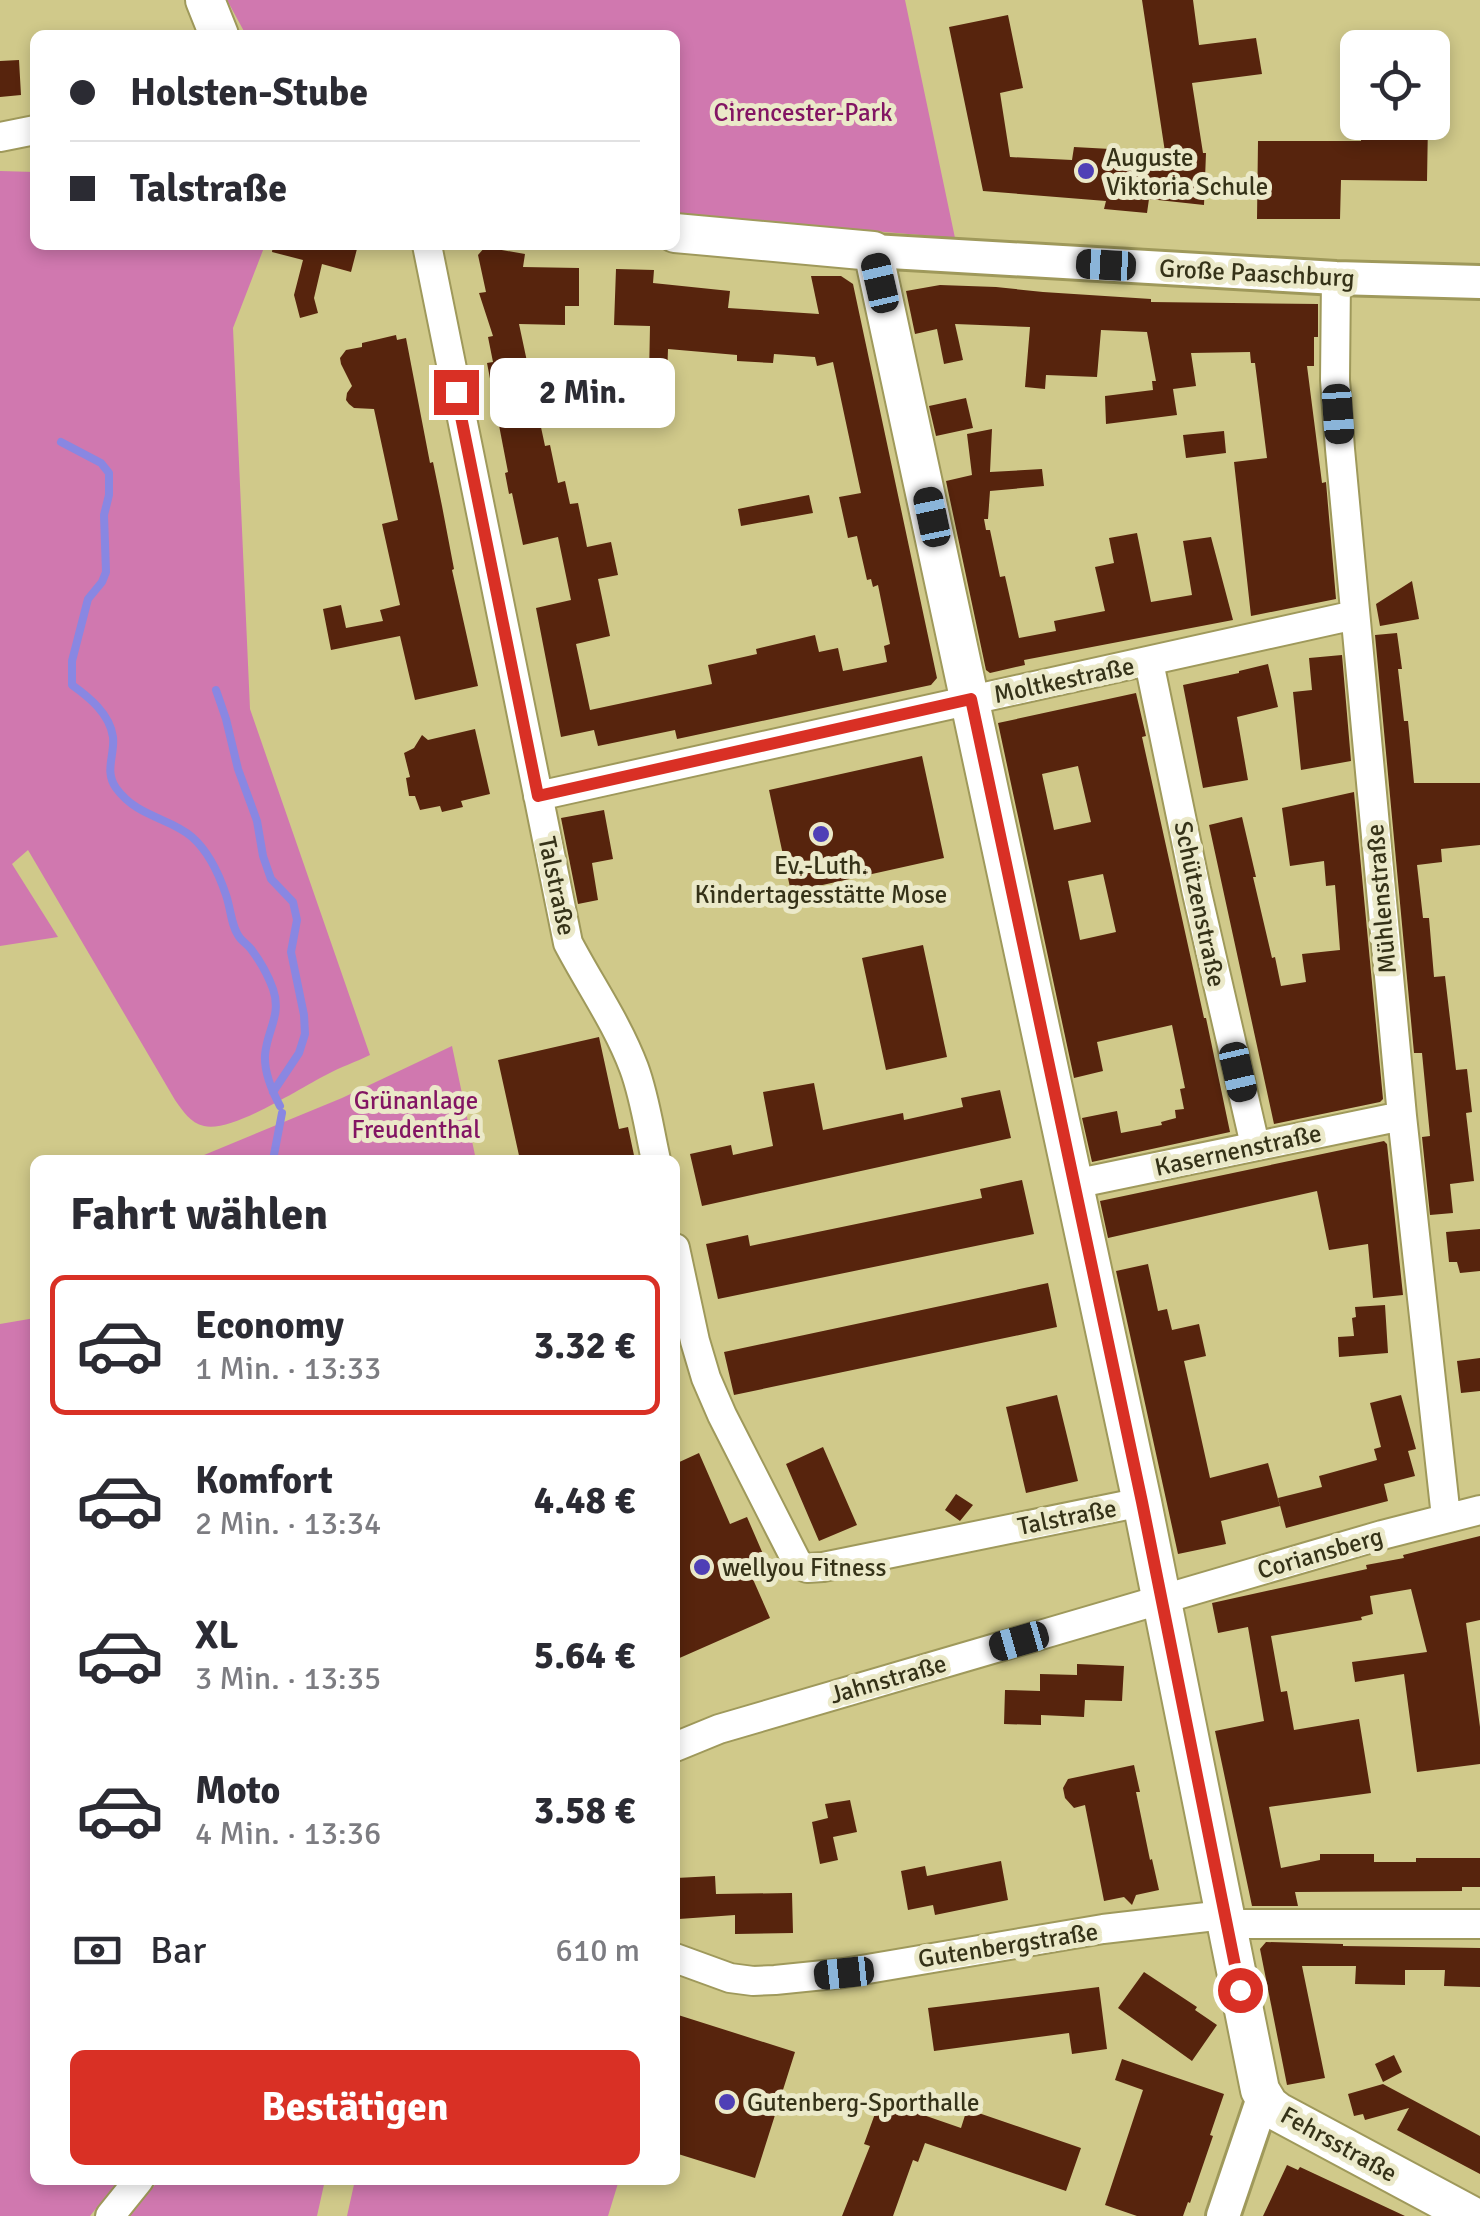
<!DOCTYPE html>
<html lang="de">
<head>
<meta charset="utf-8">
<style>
  :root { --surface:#fff; --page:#f2f2f3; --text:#2b2b33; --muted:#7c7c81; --line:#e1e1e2; --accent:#d93025 }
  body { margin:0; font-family:Signika,sans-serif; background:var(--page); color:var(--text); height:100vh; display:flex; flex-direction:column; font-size:38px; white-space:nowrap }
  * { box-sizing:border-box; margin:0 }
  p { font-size:32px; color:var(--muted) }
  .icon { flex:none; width:55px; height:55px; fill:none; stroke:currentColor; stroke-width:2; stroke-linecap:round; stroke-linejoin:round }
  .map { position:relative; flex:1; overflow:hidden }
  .side { position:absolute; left:30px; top:1155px; width:650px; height:1030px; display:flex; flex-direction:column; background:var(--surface); border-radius:15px; box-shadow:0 5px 15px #0003 }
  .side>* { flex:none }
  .guide { position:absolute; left:30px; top:30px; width:650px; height:220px; border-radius:15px; box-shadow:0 5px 15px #0003; display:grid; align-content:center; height:220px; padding:0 40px; background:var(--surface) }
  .buttons { position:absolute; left:1340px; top:30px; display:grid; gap:20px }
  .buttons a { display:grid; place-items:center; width:110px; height:110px; border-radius:15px; background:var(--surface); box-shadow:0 5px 15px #0003; font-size:50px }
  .end { position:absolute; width:45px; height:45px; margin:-22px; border:12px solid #d93025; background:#fff; box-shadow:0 0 0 5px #fff }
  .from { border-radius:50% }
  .bubble { position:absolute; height:70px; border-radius:15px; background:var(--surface); box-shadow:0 5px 15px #0003; font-size:32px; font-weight:700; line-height:70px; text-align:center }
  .car { position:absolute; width:30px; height:60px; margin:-30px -15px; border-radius:12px; box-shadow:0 0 8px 2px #0007; background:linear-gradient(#222 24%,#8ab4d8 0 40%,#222 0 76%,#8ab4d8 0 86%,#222 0) }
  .guide b { display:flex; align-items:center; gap:35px; height:95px; font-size:38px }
  .guide b+b { border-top:2px solid var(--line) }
  .guide i { width:25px; height:25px; background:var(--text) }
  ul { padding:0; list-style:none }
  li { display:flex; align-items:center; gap:30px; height:140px; margin:0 20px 15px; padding:0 20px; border:5px solid transparent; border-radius:15px }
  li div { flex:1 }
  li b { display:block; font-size:38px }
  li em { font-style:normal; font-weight:700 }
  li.on { border-color:var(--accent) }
  li>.icon { width:90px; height:90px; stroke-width:1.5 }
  h2 { padding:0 40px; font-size:45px; line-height:120px }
  .pay { display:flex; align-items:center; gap:25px; height:110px; padding:0 40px; font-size:38px }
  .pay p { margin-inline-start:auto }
  .button { display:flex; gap:20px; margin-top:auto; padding:20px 40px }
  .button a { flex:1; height:115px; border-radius:15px; background:var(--accent); color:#fff; font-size:40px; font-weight:700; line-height:115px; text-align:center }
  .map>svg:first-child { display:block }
</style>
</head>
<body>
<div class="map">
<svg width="1480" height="2216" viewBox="0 0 1480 2216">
  <rect width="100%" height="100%" fill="#d0c98a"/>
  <path fill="#d078af" d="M227 0H905L955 238 675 214V35H246Z
    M0 171 35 172V245H265L233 328 250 709 370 1055C356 1062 340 1067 326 1075 300 1088 232 1133 204 1126 190 1123 183 1111 175 1100L28 850 12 864 58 937 0 946Z
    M452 1046 476 1160H192L342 1098Z
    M35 1318V2180H119L90 2216H0V1324Z
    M159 2180H325L317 2216H129Z
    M355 2180H619L608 2216H347Z"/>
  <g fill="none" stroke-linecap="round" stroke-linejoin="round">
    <path stroke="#8987e2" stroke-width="8" d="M61 442 101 463 109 473V495L104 515 106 572 102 582 88 599 72 661V685C89 697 110 714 113 737 115 755 104 771 116 788 138 818 169 817 192 837 209 852 219 874 226 895 231 909 231 927 240 938 243 942 248 945 251 949 260 961 268 975 273 989 282 1015 267 1030 265 1055 264 1072 272 1091 280 1106
      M216 690 226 719 238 769 257 821 263 856 271 879 293 902 297 920 291 952 304 1015 305 1034 299 1053 273 1092
      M273 1160 282 1113"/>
  </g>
  <path fill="#57240d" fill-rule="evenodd" d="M1142 0H1193L1199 45 1256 38 1262 74 1192 83 1203 153H1206L1204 205 1149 199 1147 213 1104 209 1106 201 983 191 949 27 1008 15 1023 88 1000 93 1010 157 1072 160 1074 147 1165 152Z
    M19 60 21 95 0 97V61Z
    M1362 122H1428L1427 181 1341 180 1340 219H1257L1258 141H1361Z
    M273 245H358L351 272 322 264 314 298 318 313 300 318 294 295 303 260 272 252Z
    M485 247 525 254 523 267 579 268V306H565V325L519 324 545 446 550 445 558 483 565 481 570 504 578 503 587 547 611 542 618 575 598 579 610 636 576 644 590 710 712 684 708 665 757 654 756 649 815 635 819 652 838 648 843 671 887 662 884 646 890 644 878 585 873 587 871 579 867 580 857 536 848 538 839 497 861 493 833 362 817 366 815 357 774 354 773 363 737 361V355L668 349 667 377H649L650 326 614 325 616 269 654 270 653 283 730 291 728 308 819 314 811 276H841L853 284 937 678 931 685 677 739 675 730 598 746 594 730 561 737 536 608 571 600 558 537 523 545 512 493 509 494 505 473 508 472 487 363 493 362 488 337 493 336 479 293 486 292 478 255Z
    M940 285 996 287 1043 292 1151 299V302L1318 304V337H1314V366H1307L1322 483 1326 482 1336 599 1251 616 1234 462 1267 458 1255 363H1251L1250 352 1191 353 1196 386 1173 389 1177 415 1106 424 1105 396 1153 390 1152 381H1156L1147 332 1101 330 1097 377 1046 375 1045 389 1025 387 1030 327 955 324 963 360 944 364 937 329 915 334 906 291Z
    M396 335 397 340 406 338 430 463 433 462 442 506 454 569 452 570 478 686 415 700 400 636 331 650 323 609 341 605 346 628 383 621 380 610 400 605 382 524 398 520 374 409 354 408 349 404 346 400 347 393 352 386 341 364 340 358 346 350 362 347V343Z
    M966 398 973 428 936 436 929 406Z
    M992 429 990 472 1042 469 1044 486 990 491 988 519H984L986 530H990L1000 577 1005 576 1019 638 1056 631 1054 621 1105 611 1095 567 1114 563 1109 538 1137 533 1151 602 1192 595 1183 541 1211 537 1233 620 1024 660 1025 665 990 673 986 670 946 481 972 475 967 434Z
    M1224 431 1226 453 1186 458 1183 435Z
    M809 495 813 513 741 526 738 509Z
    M1412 581 1419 619 1380 626 1376 604Z
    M1397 633 1402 669H1398L1404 721H1408L1414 783H1480V845L1441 849 1442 862 1417 865 1423 918H1429L1434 977 1445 976 1456 1070 1467 1069 1472 1112 1466 1113 1474 1181 1450 1184 1453 1213 1430 1215 1422 1137 1430 1136 1422 1053H1414L1375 635Z
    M1342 655 1351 761 1301 770 1293 692 1312 690 1309 658Z
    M1268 664 1278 707 1237 717 1248 780 1203 788 1183 685 1239 673V671Z
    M1136 693 1146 736 1142 737 1204 1018H1206L1230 1132 1092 1162 1082 1118 1117 1111 1121 1133 1162 1125 1161 1122 1176 1118 1175 1110 1184 1109 1180 1089 1185 1088 1172 1025 1097 1042 1103 1071 1074 1078 998 723ZM1078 766 1091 822 1054 830 1042 774ZM1103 874 1116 932 1080 940 1068 881Z
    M475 729 490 794 461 801 463 807 442 812 440 806 420 810 415 796H409L406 778 410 777 404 753 414 748 422 735 428 740Z
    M922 756 944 858 791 892 769 790Z
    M1354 792 1383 1099 1380 1102 1274 1124 1209 825 1242 817 1256 877H1253L1272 958 1275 957 1281 986 1306 982 1302 954 1340 950 1335 885 1326 886 1324 861 1290 866 1282 808Z
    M604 810 613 859 592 863 598 900 578 904 561 818Z
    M923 945 947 1057 886 1070 862 958Z
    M599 1037 619 1129 628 1127 635 1160H520L498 1060Z
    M814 1083 823 1130 903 1113 904 1120 963 1107 961 1098 1000 1090 1011 1138 702 1206 690 1154 731 1145 733 1155 773 1146 763 1092Z
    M1384 1141 1387 1144 1403 1295 1373 1298 1368 1244 1329 1250 1317 1191 1108 1238 1100 1201Z
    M1022 1180 1034 1234 718 1299 706 1244 748 1235 750 1246 982 1198 980 1189Z
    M1480 1229V1271L1460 1273 1457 1262H1449L1446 1232Z
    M1148 1264 1158 1311 1167 1309 1172 1330 1199 1324 1206 1356 1184 1361 1210 1478 1268 1463 1280 1506 1221 1521 1226 1544 1178 1554 1116 1271Z
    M1048 1283 1057 1327 734 1395 724 1352Z
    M1385 1305 1388 1353 1339 1357 1338 1337 1354 1336 1352 1318 1356 1317 1355 1307Z
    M1480 1358V1391L1461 1393 1457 1361Z
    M1057 1395 1078 1481 1026 1493 1006 1407Z
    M1401 1395 1416 1449 1408 1451 1415 1476 1384 1484 1388 1501 1286 1528 1278 1498 1322 1487 1319 1476 1377 1460 1374 1449 1381 1447 1370 1403Z
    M823 1447 857 1525 819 1541 786 1464Z
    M699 1453 730 1524 747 1517 766 1561 748 1568 770 1618 675 1660V1464Z
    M956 1494 973 1505 960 1521 945 1510Z
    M1480 1536V1620L1466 1623 1480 1727V1764L1417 1772 1404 1674 1355 1682 1352 1662 1427 1652 1411 1589 1370 1596 1373 1614 1361 1617 1362 1620 1271 1636 1281 1692 1287 1691 1294 1730 1359 1719 1371 1793 1269 1807 1281 1868 1320 1860V1854H1374V1862H1416V1858H1480V1887H1462V1891L1295 1892 1298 1906H1252L1215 1731 1264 1721 1248 1627 1218 1633 1212 1603 1367 1569 1366 1565 1404 1558 1403 1555Z
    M1077 1664 1124 1666 1122 1701 1085 1700 1084 1717 1041 1715V1725L1004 1724 1005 1690 1040 1691V1674L1077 1675Z
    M1134 1765 1140 1792H1136L1150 1860 1152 1859 1159 1890 1136 1895 1132 1905 1124 1897 1104 1901 1085 1805 1074 1808 1065 1798 1063 1788 1068 1779Z
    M850 1800 857 1832 833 1837 838 1860 820 1864 812 1822 828 1818 825 1804Z
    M1001 1861 1008 1900 935 1915 933 1905 908 1910 901 1871 925 1866 927 1876Z
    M715 1876 716 1894 792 1893 793 1933 735 1934V1915L679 1919 676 1878Z
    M1266 1942 1343 1944V1946L1480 1948V1987L1444 1986 1445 1970H1405V1985L1355 1984 1356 1966H1302L1325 2078 1287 2085 1260 1949Z
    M1144 1972 1197 2007 1195 2010 1217 2025 1192 2061 1118 2008Z
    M1099 1987 1107 2049 1072 2054 1069 2033 934 2051 928 2008Z
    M675 2014 795 2052 755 2178 675 2153Z
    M1394 2055 1402 2072 1383 2082 1375 2064Z
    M1122 2059 1224 2094 1210 2135 1213 2136 1190 2203 1188 2202 1183 2216H1137L1105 2205 1143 2090 1115 2080Z
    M1383 2084 1480 2136V2174L1397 2130 1409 2108 1365 2120 1363 2114 1354 2116 1348 2094Z
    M880 2100 961 2128 967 2109 1081 2148 1066 2191 925 2143 918 2162 913 2160 893 2216H842L870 2146 864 2144Z
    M1287 2165 1298 2170 1300 2167 1405 2216H1263Z"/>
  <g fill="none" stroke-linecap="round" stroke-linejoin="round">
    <defs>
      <path id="minor" d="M0 137 35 130
        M427 245 568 943C590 985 617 1023 634 1068 645 1098 649 1129 656 1160
        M1336 278 1335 380 1340 449 1402 1116 1446 1517
        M1149 662 1196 889 1255 1145
        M538 796 1355 615
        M1074 1184 1402 1116
        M675 1248 695 1341 706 1378 722 1415 798 1564 807 1568 823 1567 1142 1502
        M675 1747 719 1729 1382 1535 1480 1510
        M1226 1924H1480
        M675 1958 730 1978 753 1981 775 1980 844 1973 1103 1929 1224 1915
        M110 2216 139 2180"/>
      <path id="tertiary" d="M873 251 1336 278 1480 282
        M1223 2216 1263 2098"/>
      <path id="secondary" d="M205 0 219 35
        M675 233 873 251 1142 1502 1260 2090 1269 2105 1278 2112 1472 2216"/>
    </defs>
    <use href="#minor" stroke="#9f995b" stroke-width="32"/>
    <use href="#tertiary" stroke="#9f995b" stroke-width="38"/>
    <use href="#secondary" stroke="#9f995b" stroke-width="42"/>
    <use href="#minor" stroke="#fff" stroke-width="28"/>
    <use href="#tertiary" stroke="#fff" stroke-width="32"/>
    <use href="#secondary" stroke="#fff" stroke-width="38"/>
  </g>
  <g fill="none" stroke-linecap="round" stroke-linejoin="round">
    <path stroke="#d93025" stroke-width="12" d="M456 392 538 796 971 699 1142 1502 1240 1990"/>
  </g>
  <g fill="#4f3fb6" stroke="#ebe9c9" stroke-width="4">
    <circle cx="1086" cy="171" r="10"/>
    <circle cx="821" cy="834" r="10"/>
    <circle cx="702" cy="1567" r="10"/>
    <circle cx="727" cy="2102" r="10"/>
  </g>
  <g text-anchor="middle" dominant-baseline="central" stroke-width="10" stroke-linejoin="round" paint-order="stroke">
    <g font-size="25" fill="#831563" stroke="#ebe9c9">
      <text x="803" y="112">Cirencester-Park</text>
      <text x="416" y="1100">Grünanlage<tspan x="416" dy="29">Freudenthal</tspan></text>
    </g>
    <g font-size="25" fill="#353218" stroke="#ebe9c9" text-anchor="start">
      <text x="1106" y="157">Auguste<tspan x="1106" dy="29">Viktoria Schule</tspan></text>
      <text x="821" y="865" text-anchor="middle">Ev.-Luth.<tspan x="821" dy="29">Kindertagesstätte Mose</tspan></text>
      <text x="722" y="1567">wellyou Fitness</text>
      <text x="747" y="2102">Gutenberg-Sporthalle</text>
    </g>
    <g font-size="25" fill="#353218" stroke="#ebe9c9">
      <text transform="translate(1257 273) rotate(3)">Große Paaschburg</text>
      <text transform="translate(1064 680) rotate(-12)">Moltkestraße</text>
      <text transform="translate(557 886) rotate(78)">Talstraße</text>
      <text transform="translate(1381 899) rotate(-95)">Mühlenstraße</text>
      <text transform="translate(1200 904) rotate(78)">Schützenstraße</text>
      <text transform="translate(1238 1150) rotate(-12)">Kasernenstraße</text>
      <text transform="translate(1067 1517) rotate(-11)">Talstraße</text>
      <text transform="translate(1320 1553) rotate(-16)">Coriansberg</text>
      <text transform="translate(888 1679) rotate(-16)">Jahnstraße</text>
      <text transform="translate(1008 1945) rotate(-9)">Gutenbergstraße</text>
      <text transform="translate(1339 2144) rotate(29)">Fehrsstraße</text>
    </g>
  </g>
</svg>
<div class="buttons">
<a><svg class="icon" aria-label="locate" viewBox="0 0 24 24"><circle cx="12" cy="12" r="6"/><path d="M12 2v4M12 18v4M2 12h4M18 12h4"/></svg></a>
</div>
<i class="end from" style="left:1240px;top:1990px"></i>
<i class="end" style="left:456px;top:392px"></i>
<div class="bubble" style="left:490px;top:358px;width:185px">2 Min.</div>
<i class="car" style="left:1106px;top:265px;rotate:273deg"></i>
<i class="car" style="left:880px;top:283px;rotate:347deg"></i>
<i class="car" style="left:1338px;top:414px;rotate:176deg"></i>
<i class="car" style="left:932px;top:517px;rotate:348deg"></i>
<i class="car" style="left:1238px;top:1072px;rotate:167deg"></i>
<i class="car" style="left:1019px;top:1641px;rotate:254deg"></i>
<i class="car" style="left:844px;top:1973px;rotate:264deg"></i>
<div class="guide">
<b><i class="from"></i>Holsten-Stube</b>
<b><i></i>Talstraße</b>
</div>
<section class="side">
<h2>Fahrt wählen</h2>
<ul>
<li class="on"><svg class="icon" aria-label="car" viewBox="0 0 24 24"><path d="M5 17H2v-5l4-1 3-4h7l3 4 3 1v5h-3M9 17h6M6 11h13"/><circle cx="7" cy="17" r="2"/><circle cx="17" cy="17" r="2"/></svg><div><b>Economy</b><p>1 Min. · 13:33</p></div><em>3.32 €</em></li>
<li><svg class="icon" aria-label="car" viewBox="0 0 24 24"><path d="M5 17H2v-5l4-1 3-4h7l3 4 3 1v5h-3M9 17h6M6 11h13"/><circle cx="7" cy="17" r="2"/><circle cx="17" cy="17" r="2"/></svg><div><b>Komfort</b><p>2 Min. · 13:34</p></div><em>4.48 €</em></li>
<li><svg class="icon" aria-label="car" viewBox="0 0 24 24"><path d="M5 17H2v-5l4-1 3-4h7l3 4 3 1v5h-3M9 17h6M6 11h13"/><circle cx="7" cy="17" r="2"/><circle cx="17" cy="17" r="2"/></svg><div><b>XL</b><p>3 Min. · 13:35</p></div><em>5.64 €</em></li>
<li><svg class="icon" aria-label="car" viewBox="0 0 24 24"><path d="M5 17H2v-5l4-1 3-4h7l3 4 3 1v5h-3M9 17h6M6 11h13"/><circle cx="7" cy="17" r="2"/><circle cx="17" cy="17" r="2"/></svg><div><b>Moto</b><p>4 Min. · 13:36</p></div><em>3.58 €</em></li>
</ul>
<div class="pay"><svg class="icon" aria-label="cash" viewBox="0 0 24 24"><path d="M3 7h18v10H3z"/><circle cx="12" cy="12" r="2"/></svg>Bar<p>610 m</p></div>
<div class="button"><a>Bestätigen</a></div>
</section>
</div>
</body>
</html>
